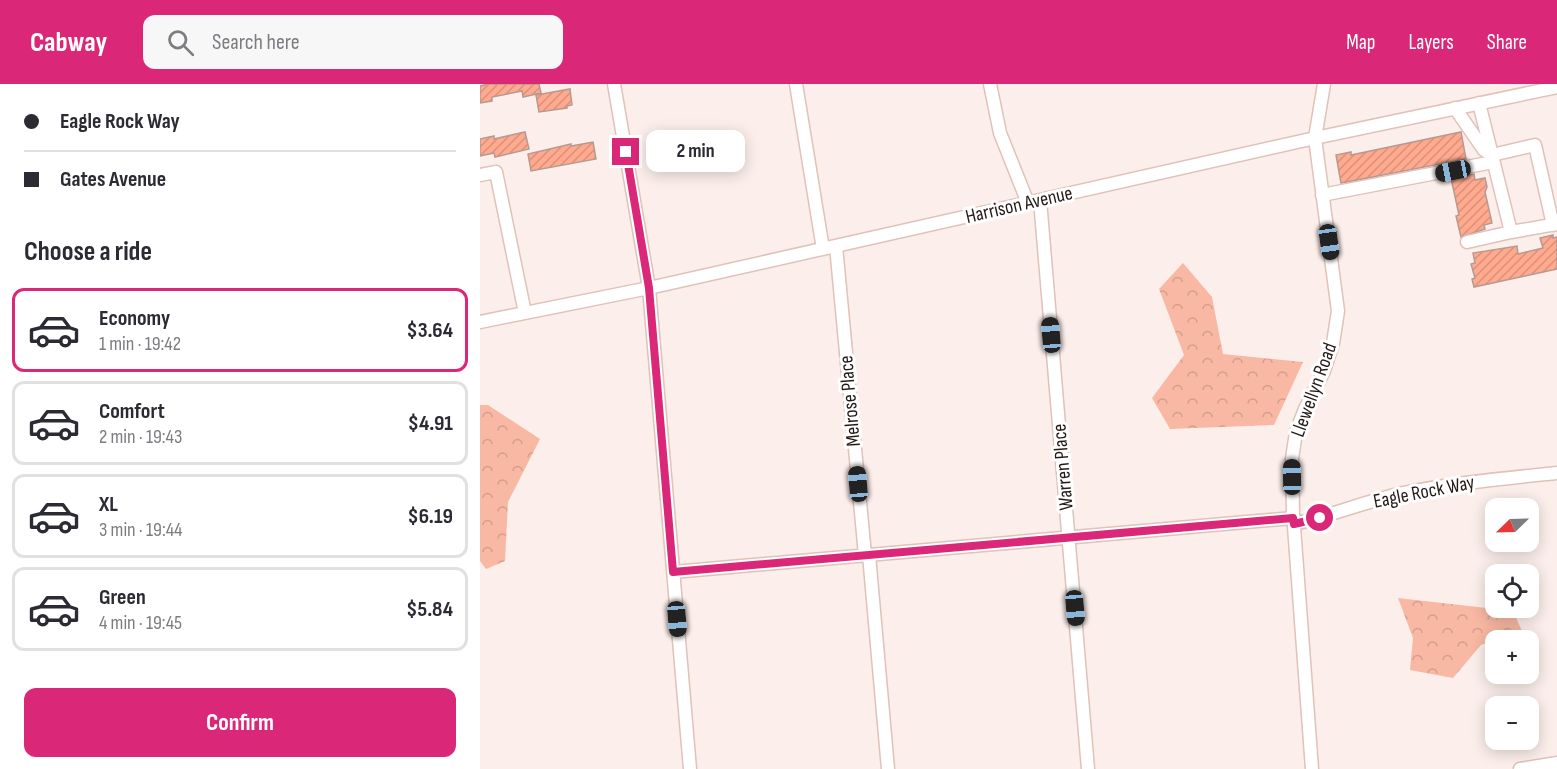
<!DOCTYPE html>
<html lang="en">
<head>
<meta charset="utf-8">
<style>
  :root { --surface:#fff; --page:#f7f7f7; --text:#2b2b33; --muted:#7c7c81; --line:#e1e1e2; --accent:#db2777 }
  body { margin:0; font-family:"Sofia Sans Condensed",sans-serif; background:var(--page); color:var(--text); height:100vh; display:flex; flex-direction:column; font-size:22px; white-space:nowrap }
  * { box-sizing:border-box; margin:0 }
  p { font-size:20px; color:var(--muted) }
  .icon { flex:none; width:33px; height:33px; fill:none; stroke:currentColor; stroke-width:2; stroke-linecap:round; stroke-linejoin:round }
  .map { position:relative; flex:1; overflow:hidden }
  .details { display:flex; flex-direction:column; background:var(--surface); width:480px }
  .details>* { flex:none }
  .top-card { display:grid; align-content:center; height:132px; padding:0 24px; background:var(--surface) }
  .needle { width:39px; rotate:247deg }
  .fabs { position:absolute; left:1005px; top:414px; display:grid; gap:12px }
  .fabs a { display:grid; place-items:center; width:54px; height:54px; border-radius:12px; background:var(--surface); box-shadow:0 3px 15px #0003; font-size:30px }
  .end { position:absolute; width:27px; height:27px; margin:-14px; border:8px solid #db2777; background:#fff; box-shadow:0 0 0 3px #fff }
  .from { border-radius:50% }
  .bubble { position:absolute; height:42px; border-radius:12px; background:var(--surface); box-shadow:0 3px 15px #0003; font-size:20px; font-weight:700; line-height:42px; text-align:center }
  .car { position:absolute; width:18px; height:36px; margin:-18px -9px; border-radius:8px; box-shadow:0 0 4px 2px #0007; background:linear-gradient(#222 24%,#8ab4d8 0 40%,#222 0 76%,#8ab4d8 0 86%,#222 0) }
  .top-card b { display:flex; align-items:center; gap:21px; height:57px; font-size:22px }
  .top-card b+b { border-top:2px solid var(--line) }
  .top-card i { width:15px; height:15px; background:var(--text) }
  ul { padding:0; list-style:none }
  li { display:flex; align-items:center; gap:18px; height:84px; margin:0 12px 9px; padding:0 12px; border:3px solid var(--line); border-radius:12px }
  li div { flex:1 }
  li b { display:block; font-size:22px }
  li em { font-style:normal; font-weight:700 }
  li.current { border-color:var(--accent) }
  li>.icon { width:54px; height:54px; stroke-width:1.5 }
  h2 { padding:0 24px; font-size:27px; line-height:72px }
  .button { display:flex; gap:12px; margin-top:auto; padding:12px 24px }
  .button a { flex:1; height:69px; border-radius:12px; background:var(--accent); color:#fff; font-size:24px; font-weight:700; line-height:69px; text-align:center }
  header { display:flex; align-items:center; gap:36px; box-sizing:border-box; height:84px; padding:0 30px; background:var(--accent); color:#fff }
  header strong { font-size:28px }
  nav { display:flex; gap:33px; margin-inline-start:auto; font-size:21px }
  .search { width:420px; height:54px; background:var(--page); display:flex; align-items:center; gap:15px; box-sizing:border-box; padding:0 21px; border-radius:12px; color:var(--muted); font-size:22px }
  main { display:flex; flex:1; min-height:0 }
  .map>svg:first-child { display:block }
</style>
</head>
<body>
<header>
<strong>Cabway</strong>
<div class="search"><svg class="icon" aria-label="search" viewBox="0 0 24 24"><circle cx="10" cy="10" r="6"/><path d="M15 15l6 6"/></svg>Search here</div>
<nav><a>Map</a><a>Layers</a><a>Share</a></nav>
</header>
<main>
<section class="details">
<div class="top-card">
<b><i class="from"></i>Eagle Rock Way</b>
<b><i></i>Gates Avenue</b>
</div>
<h2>Choose a ride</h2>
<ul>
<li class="current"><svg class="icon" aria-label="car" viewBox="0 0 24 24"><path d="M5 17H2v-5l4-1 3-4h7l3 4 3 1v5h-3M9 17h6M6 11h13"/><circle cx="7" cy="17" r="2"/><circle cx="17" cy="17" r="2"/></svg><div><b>Economy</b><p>1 min · 19:42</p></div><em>$3.64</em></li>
<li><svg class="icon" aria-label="car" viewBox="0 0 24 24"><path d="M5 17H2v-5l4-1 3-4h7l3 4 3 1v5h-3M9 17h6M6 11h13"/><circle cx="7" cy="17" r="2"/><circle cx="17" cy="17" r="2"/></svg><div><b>Comfort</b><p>2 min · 19:43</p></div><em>$4.91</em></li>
<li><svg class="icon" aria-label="car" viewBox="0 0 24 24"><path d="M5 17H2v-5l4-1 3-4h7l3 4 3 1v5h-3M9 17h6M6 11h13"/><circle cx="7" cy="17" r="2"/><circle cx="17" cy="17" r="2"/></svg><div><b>XL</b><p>3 min · 19:44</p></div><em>$6.19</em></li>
<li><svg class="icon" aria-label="car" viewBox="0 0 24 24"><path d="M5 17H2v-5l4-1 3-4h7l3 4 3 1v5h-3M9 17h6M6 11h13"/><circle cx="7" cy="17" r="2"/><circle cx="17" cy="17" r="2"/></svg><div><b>Green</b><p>4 min · 19:45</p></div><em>$5.84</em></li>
</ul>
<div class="button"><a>Confirm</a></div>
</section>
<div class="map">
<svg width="1077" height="685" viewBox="0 0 1077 685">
  <defs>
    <pattern id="forest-crowns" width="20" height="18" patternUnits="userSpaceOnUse" patternTransform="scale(1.5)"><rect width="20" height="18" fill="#f8b8a3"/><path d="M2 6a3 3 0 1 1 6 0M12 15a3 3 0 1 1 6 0" fill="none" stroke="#d49e8c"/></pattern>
    <pattern id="building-hatch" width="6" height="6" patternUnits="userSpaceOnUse" patternTransform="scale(1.5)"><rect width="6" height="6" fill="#ffa98e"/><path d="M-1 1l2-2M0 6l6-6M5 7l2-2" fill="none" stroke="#da917a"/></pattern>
  </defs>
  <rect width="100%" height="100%" fill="#fcefeb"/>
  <path fill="url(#forest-crowns)" d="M703 179 732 213 743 270 823 278 794 341 690 345 672 314 704 271 679 205Z
    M0 321H8L60 355 28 418 25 477 6 485 0 477Z
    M918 514 1033 527 1042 547 1001 561 973 594 930 586 933 554Z"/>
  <path fill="url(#building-hatch)" stroke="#b69a91" stroke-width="1.5" d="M8 0H59L61 9 43 13 42 7 12 13V17L0 19V2Z
    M90 5 92 21 87 22V24L59 28 56 11Z
    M45 48 49 65 15 73 14 69 0 72V55L14 52V55Z
    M981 48 986 75 861 99 856 71 871 68V71Z
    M113 58 116 75 51 87 48 70 91 60V62Z
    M994 90 995 96 1005 94 1007 103 1005 108 1012 139 1004 141 1005 145 981 153 976 132 979 131 971 94Z
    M1073 151V154L1077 153V185L994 203 992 195 995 194 991 180 995 179 993 169 1037 162 1038 170 1059 165 1063 164 1060 154Z"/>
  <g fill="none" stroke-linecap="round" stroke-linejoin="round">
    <defs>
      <path id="minor" d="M134 0 169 204 210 685
        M316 0 343 165
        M510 0 520 49 548 119
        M999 19 1031 148
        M975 24 1004 66 1012 71 1055 61 1073 141
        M0 91 16 88 45 229
        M842 111 1013 78
        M560 116 608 685
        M987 158 1031 148 1077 140
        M356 162 385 471
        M0 238 169 204 835 54 1077 3
        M814 440C855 431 893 414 934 407 981 398 1029 394 1077 389
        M389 471 408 685
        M193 488 813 434
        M832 685 813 429 812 375 816 348 825 325 844 287 853 259 858 227 835 54 844 0
        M1040 685 1077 679"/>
    </defs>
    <use href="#minor" stroke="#dfc2b8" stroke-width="15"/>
    <use href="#minor" stroke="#fff" stroke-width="12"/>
  </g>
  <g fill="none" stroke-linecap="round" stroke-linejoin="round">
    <path stroke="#db2777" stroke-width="8" d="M146 68 169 204 193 488 813 434 814 440 840 434"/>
  </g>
  <g text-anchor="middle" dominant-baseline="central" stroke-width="6" stroke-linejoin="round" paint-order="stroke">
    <g font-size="20" fill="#241916" stroke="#fff">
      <text transform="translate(539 121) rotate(-13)">Harrison Avenue</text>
      <text transform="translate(834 306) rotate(-70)">Llewellyn Road</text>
      <text transform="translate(370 317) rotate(-95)">Melrose Place</text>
      <text transform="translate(583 383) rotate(-95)">Warren Place</text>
      <text transform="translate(944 408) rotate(-11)">Eagle Rock Way</text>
    </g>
  </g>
</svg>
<div class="fabs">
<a><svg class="needle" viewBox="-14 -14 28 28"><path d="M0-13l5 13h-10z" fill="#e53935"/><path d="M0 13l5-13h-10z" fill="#7c7c81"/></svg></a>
<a><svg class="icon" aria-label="locate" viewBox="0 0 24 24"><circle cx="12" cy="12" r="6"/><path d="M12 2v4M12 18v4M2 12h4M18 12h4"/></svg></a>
<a>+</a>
<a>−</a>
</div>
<i class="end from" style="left:840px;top:434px"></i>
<i class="end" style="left:146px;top:68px"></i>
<div class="bubble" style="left:166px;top:46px;width:99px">2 min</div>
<i class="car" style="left:973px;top:87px;rotate:259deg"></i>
<i class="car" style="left:849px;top:158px;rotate:172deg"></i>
<i class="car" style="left:571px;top:251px;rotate:355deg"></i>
<i class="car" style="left:812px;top:393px;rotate:359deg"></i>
<i class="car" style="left:378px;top:400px;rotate:355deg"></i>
<i class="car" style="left:595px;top:524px;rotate:175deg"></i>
<i class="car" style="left:197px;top:535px;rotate:175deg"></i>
</div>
</main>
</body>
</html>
